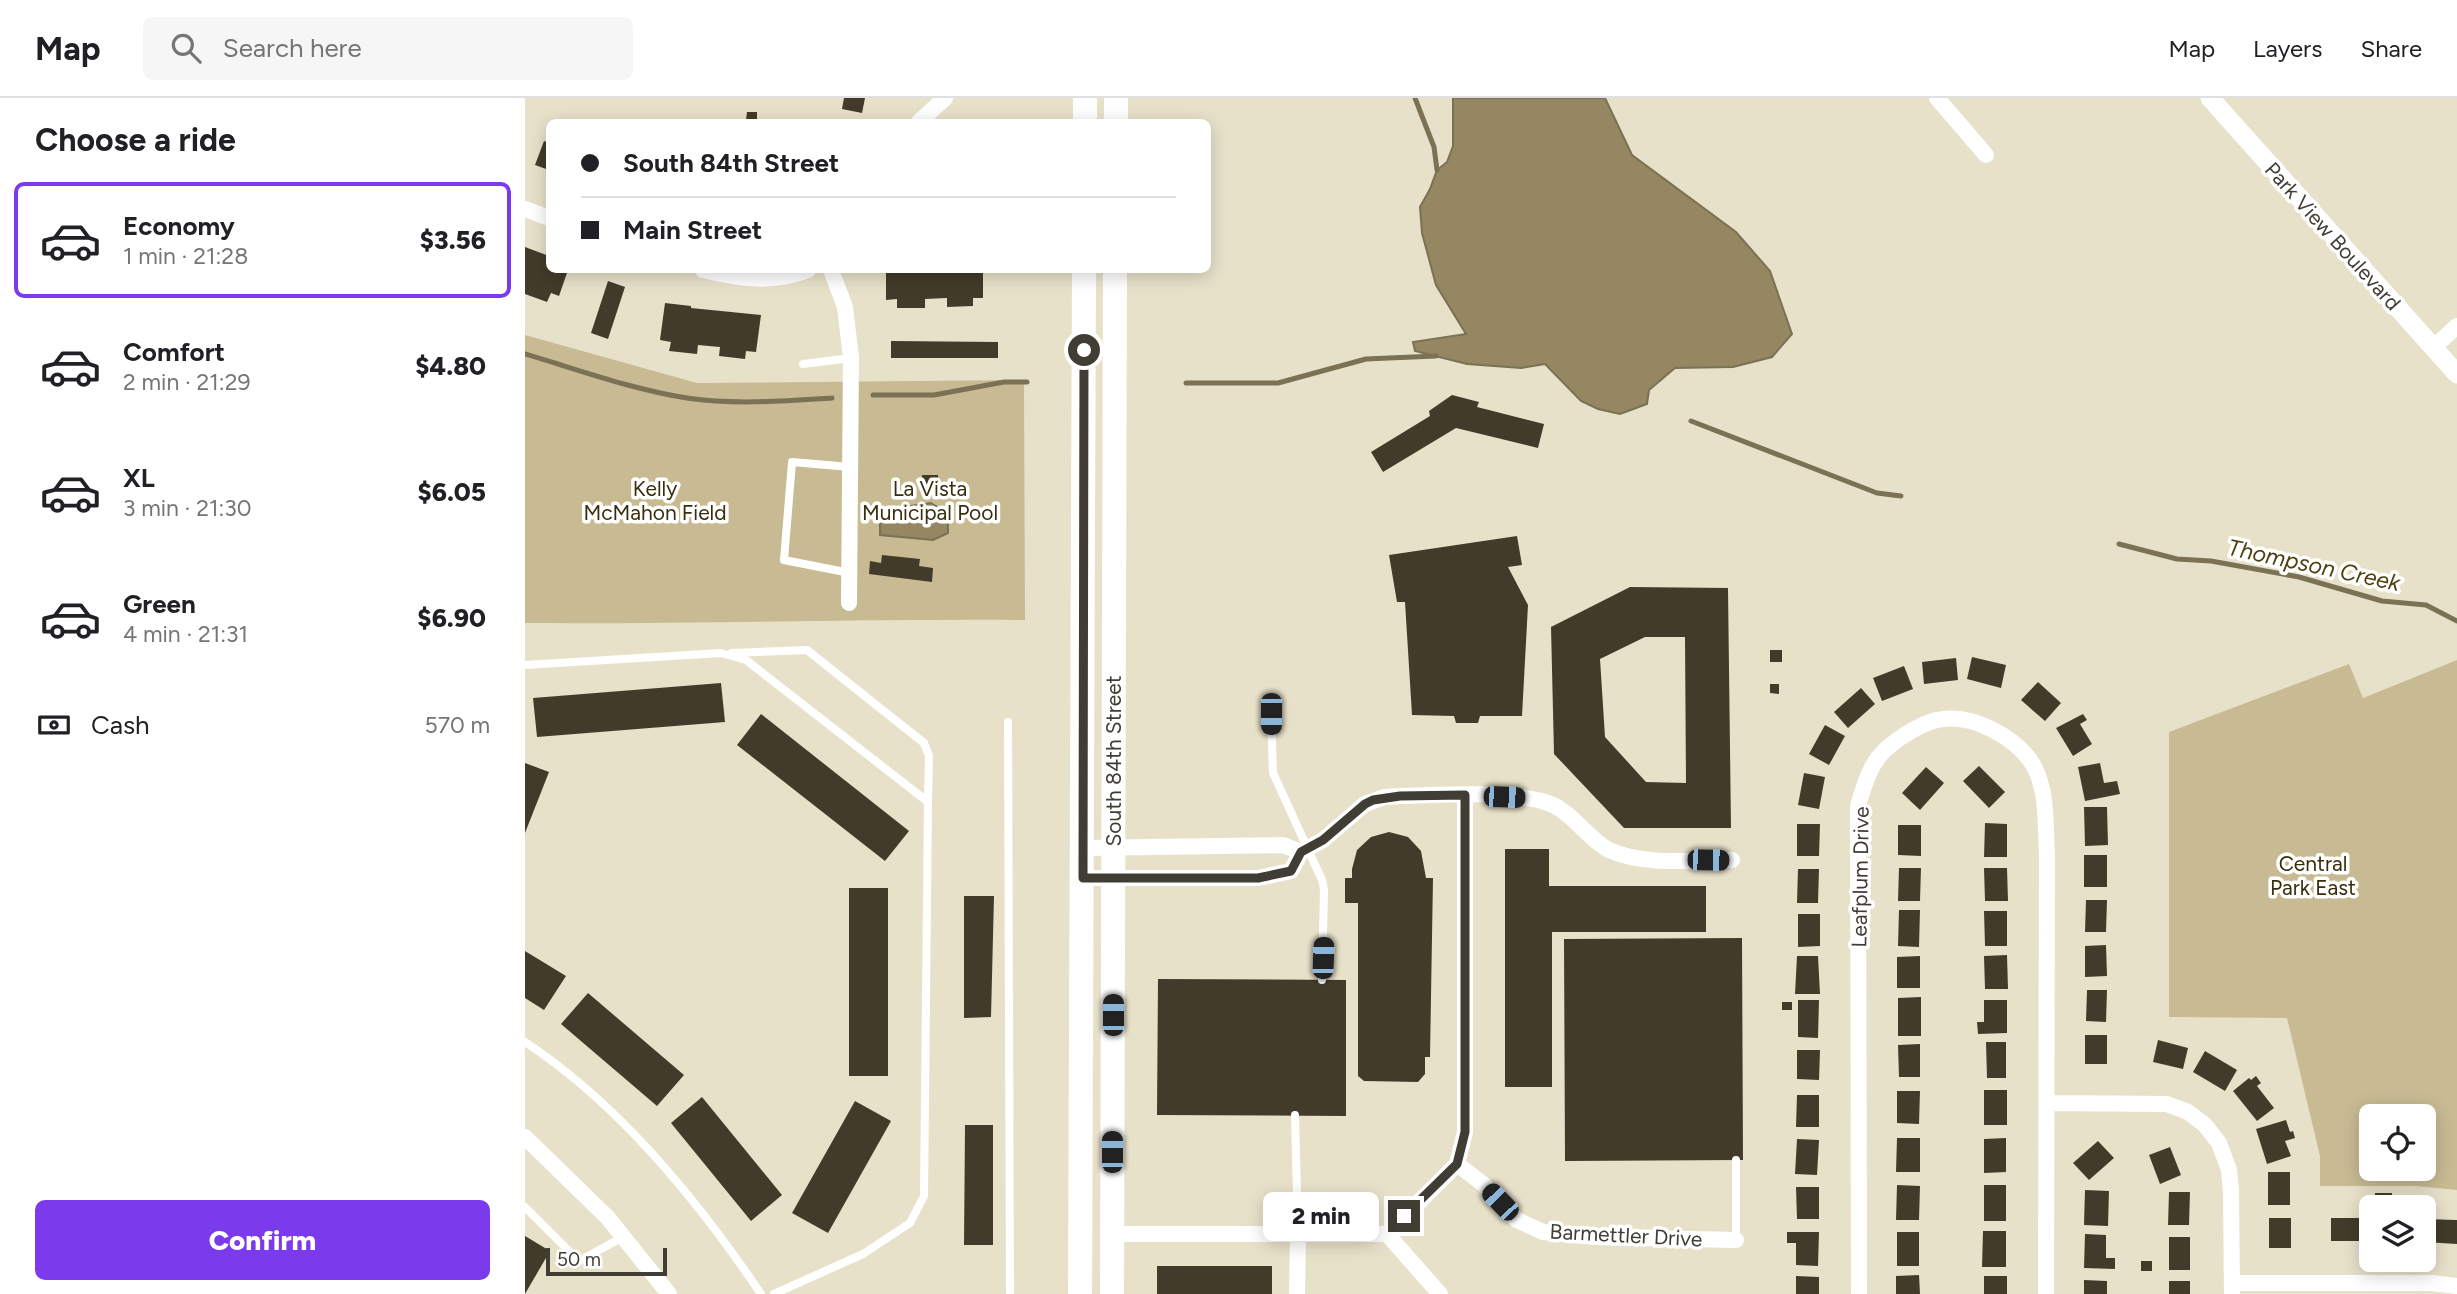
<!DOCTYPE html>
<html lang="en">
<head>
<meta charset="utf-8">
<style>
  :root { --surface:#fff; --page:#f6f6f6; --text:#202124; --muted:#757577; --line:#e0e0e0; --accent:#7c3aed }
  body { margin:0; font-family:Figtree,sans-serif; background:var(--page); color:var(--text); height:100vh; display:flex; flex-direction:column; font-size:26px; white-space:nowrap }
  * { box-sizing:border-box; margin:0 }
  p { font-size:23px; color:var(--muted) }
  .icon { flex:none; width:38px; height:38px; fill:none; stroke:currentColor; stroke-width:2; stroke-linecap:round; stroke-linejoin:round }
  .map { position:relative; flex:1; overflow:hidden }
  .panel { display:flex; flex-direction:column; background:var(--surface); width:525px }
  .panel>* { flex:none }
  .top-card { position:absolute; left:21px; top:21px; width:665px; height:154px; border-radius:10px; box-shadow:0 4px 18px #0003; display:grid; align-content:center; height:154px; padding:0 35px; background:var(--surface) }
  .fabs { position:absolute; left:1834px; top:1006px; display:grid; gap:14px }
  .fabs a { display:grid; place-items:center; width:77px; height:77px; border-radius:10px; background:var(--surface); box-shadow:0 4px 18px #0003; font-size:35px }
  .scale { position:absolute; left:21px; bottom:18px; width:121px; box-sizing:border-box; padding-left:7px; border:4px solid #403d34; border-top:0; font-size:19px; line-height:24px; white-space:nowrap; color:#403d34; -webkit-text-stroke:5px #fff; paint-order:stroke }
  .end { position:absolute; width:32px; height:32px; margin:-16px; border:9px solid #403d34; background:#fff; box-shadow:0 0 0 4px #fff }
  .from { border-radius:50% }
  .bubble { position:absolute; height:49px; border-radius:10px; background:var(--surface); box-shadow:0 4px 18px #0003; font-size:23px; font-weight:800; line-height:49px; text-align:center }
  .car { position:absolute; width:21px; height:42px; margin:-21px -10px; border-radius:9px; box-shadow:0 0 5px 2px #0007; background:linear-gradient(#222 24%,#8ab4d8 0 40%,#222 0 76%,#8ab4d8 0 86%,#222 0) }
  .top-card b { display:flex; align-items:center; gap:24px; height:66px; font-size:26px }
  .top-card b+b { border-top:2px solid var(--line) }
  .top-card i { width:18px; height:18px; background:var(--text) }
  ul { padding:0; list-style:none }
  li { display:flex; align-items:center; gap:21px; height:116px; margin:0 14px 10px; padding:0 21px; border:4px solid transparent; border-radius:10px }
  li div { flex:1 }
  li b { display:block; font-size:26px }
  li em { font-style:normal; font-weight:800 }
  li.on { border-color:var(--accent) }
  li>.icon { width:63px; height:63px; stroke-width:1.5 }
  h2 { padding:0 35px; font-size:32px; line-height:84px }
  .pay { display:flex; align-items:center; gap:18px; height:77px; padding:0 35px; font-size:26px }
  .pay p { margin-inline-start:auto }
  .primary-button { display:flex; gap:14px; margin-top:auto; padding:14px 35px }
  .primary-button a { flex:1; height:80px; border-radius:10px; background:var(--accent); color:#fff; font-size:28px; font-weight:800; line-height:80px; text-align:center }
  header { display:flex; align-items:center; gap:42px; box-sizing:border-box; height:98px; padding:0 35px; background:var(--surface); border-bottom:2px solid var(--line) }
  header strong { font-size:33px }
  nav { display:flex; gap:38px; margin-inline-start:auto; font-size:24px }
  .search { width:490px; height:63px; background:var(--page); display:flex; align-items:center; gap:18px; box-sizing:border-box; padding:0 24px; border-radius:10px; color:var(--muted); font-size:26px }
  main { display:flex; flex:1; min-height:0 }
  .map>svg:first-child { display:block }
</style>
</head>
<body>
<header>
<strong>Map</strong>
<div class="search"><svg class="icon" aria-label="search" viewBox="0 0 24 24"><circle cx="10" cy="10" r="6"/><path d="M15 15l6 6"/></svg>Search here</div>
<nav><a>Map</a><a>Layers</a><a>Share</a></nav>
</header>
<main>
<section class="panel">
<h2>Choose a ride</h2>
<ul>
<li class="on"><svg class="icon" aria-label="car" viewBox="0 0 24 24"><path d="M5 17H2v-5l4-1 3-4h7l3 4 3 1v5h-3M9 17h6M6 11h13"/><circle cx="7" cy="17" r="2"/><circle cx="17" cy="17" r="2"/></svg><div><b>Economy</b><p>1 min · 21:28</p></div><em>$3.56</em></li>
<li><svg class="icon" aria-label="car" viewBox="0 0 24 24"><path d="M5 17H2v-5l4-1 3-4h7l3 4 3 1v5h-3M9 17h6M6 11h13"/><circle cx="7" cy="17" r="2"/><circle cx="17" cy="17" r="2"/></svg><div><b>Comfort</b><p>2 min · 21:29</p></div><em>$4.80</em></li>
<li><svg class="icon" aria-label="car" viewBox="0 0 24 24"><path d="M5 17H2v-5l4-1 3-4h7l3 4 3 1v5h-3M9 17h6M6 11h13"/><circle cx="7" cy="17" r="2"/><circle cx="17" cy="17" r="2"/></svg><div><b>XL</b><p>3 min · 21:30</p></div><em>$6.05</em></li>
<li><svg class="icon" aria-label="car" viewBox="0 0 24 24"><path d="M5 17H2v-5l4-1 3-4h7l3 4 3 1v5h-3M9 17h6M6 11h13"/><circle cx="7" cy="17" r="2"/><circle cx="17" cy="17" r="2"/></svg><div><b>Green</b><p>4 min · 21:31</p></div><em>$6.90</em></li>
</ul>
<div class="pay"><svg class="icon" aria-label="cash" viewBox="0 0 24 24"><path d="M3 7h18v10H3z"/><circle cx="12" cy="12" r="2"/></svg>Cash<p>570 m</p></div>
<div class="primary-button"><a>Confirm</a></div>
</section>
<div class="map">
<svg width="1932" height="1196" viewBox="0 0 1932 1196">
  <rect width="100%" height="100%" fill="#e8e1ca"/>
  <path fill="#c8bb94" fill-rule="evenodd" d="M0 237 172 285 499 282 500 522C333 521 167 526 0 525Z
    M1932 562V1092L1891 1088H1795V1058L1762 920 1644 919V634L1824 566 1838 600ZM1846 1018H1899V1071H1846Z"/>
  <path fill="#948761" stroke="#7b7154" stroke-width="2" d="M928 0H1080L1107 57 1211 134 1245 173 1267 236 1247 259 1208 269 1150 270 1124 292 1122 306 1095 316 1073 311 1056 303 1020 266 996 270 942 266 890 253 888 244 941 236 911 187 897 135 895 109 905 91 912 72 922 64 928 48Z
    M406 405 423 416V435L408 442 355 437V412Z"/>
  <g fill="none" stroke-linecap="round" stroke-linejoin="round">
    <path stroke="#7b7154" stroke-width="5" d="M890 0 909 49 912 72
      M0 256C51 271 109 292 162 300 210 307 259 303 307 300
      M661 285H753L841 261 911 258
      M348 297H409L479 284H502
      M1166 323 1352 395 1376 398
      M1594 446 1652 461 1686 463 1774 479 1857 503 1901 507 1932 523"/>
  </g>
  <path fill="#423b29" fill-rule="evenodd" d="M319 0H340L337 15 317 11Z
    M222 14H232V23L221 22Z
    M19 43 24 45V72L10 67Z
    M0 149 24 158V172H43L34 198 26 195 22 204 0 196Z
    M361 172H458V200H448V208L422 209V200L400 201V210H372V201L361 202Z
    M83 183 100 189 83 241 66 235Z
    M140 205 166 208V210L236 217 231 254 221 253 220 261 194 258 195 249 173 247 172 256 144 253 146 244 135 242Z
    M366 243 473 244V260H366Z
    M927 297 954 304 952 309 1019 326 1013 350 931 330 858 374 846 354 905 318 904 313Z
    M397 377H413V391L398 392Z
    M992 438 997 467 983 469 1003 507 997 618H955L953 625H931L929 618 887 617 880 504H872L864 457Z
    M357 457 395 461 394 468 408 470 407 484 344 476 345 463 356 465Z
    M1105 489 1203 490 1206 730H1099L1029 656 1026 529ZM1120 539H1160L1161 685 1121 684 1080 639 1075 561Z
    M1245 552H1257V564H1245Z
    M1447 559 1481 567 1476 590 1442 581Z
    M1431 560 1433 582 1399 586 1397 564Z
    M1379 568 1388 591 1357 603 1348 580Z
    M1513 584 1536 605 1520 623 1496 602Z
    M196 585 200 624 12 639 8 600Z
    M1245 586H1254V596L1245 595Z
    M1336 590 1350 606 1323 630 1309 614Z
    M236 616 384 733 360 763 212 647Z
    M1558 616 1562 622 1555 626 1567 646 1548 658 1531 630Z
    M1300 627 1320 638 1304 667 1284 656Z
    M0 665 24 674 0 735Z
    M1575 665 1579 685 1592 683 1595 696 1560 703 1553 669Z
    M1454 668 1480 694 1464 710 1438 683Z
    M1401 669 1419 685 1395 712 1377 695Z
    M1279 675 1300 679 1294 711 1273 707Z
    M1559 709H1582L1583 747 1560 748Z
    M1460 725 1482 726V759H1459Z
    M1272 726H1295L1294 758H1272Z
    M1373 727H1396V758L1373 757Z
    M864 734 883 739 896 753 901 780H908L905 959H900V976L893 984 839 983 833 978V805H820V780H827V771L832 752 846 739Z
    M980 751H1024V788H1181V834H1027V989H980Z
    M1559 757H1582V789H1559Z
    M1374 770H1396L1395 803H1373Z
    M1459 770H1482L1483 803H1460Z
    M1273 771H1294L1293 805H1272Z
    M324 790H363V978H324Z
    M439 798H469L466 919 439 920Z
    M1561 802H1582L1581 834H1560Z
    M1374 812H1395L1394 849 1373 848Z
    M1459 813H1482V848H1460Z
    M1273 816H1295V848L1273 849Z
    M1217 840 1218 1062 1040 1063 1039 841Z
    M1581 847 1582 878 1560 879V848Z
    M0 853 41 878 19 912 0 900Z
    M1482 857 1483 891H1460L1459 858Z
    M1272 858H1293L1295 896H1270Z
    M1395 858V890H1372V859Z
    M633 881 821 882V1018L632 1017Z
    M1562 892H1582L1581 924 1561 923Z
    M63 895 159 977 132 1008 36 926Z
    M1396 899V938H1373V900Z
    M1273 902H1294L1293 940 1273 939Z
    M1459 902H1482V935L1453 936 1452 924H1459Z
    M1257 904H1267V912H1257Z
    M1560 937H1582V966H1560Z
    M1633 942 1663 950 1658 971 1628 964Z
    M1461 944H1481V980H1462Z
    M1395 946V979H1374L1373 947Z
    M1272 952H1295L1294 982 1272 981Z
    M1680 953 1712 972 1700 993 1668 974Z
    M1731 978 1736 985 1732 988 1749 1010 1732 1023 1708 993 1724 980 1726 982Z
    M1459 992H1482V1027H1459Z
    M1372 993H1395L1394 1026 1372 1025Z
    M1272 997H1294V1029H1271Z
    M177 999 257 1097 226 1123 146 1025Z
    M330 1003 366 1023 303 1135 267 1115Z
    M1761 1022 1765 1034 1768 1033 1770 1040 1760 1043 1766 1058 1742 1066 1731 1031Z
    M440 1027H468V1147H439Z
    M1372 1040H1395V1074H1371Z
    M1481 1040V1074L1459 1075V1041Z
    M1272 1041 1294 1042 1292 1077 1270 1076Z
    M1573 1043 1589 1060 1564 1082 1548 1065Z
    M1645 1049 1656 1077 1635 1086 1624 1057Z
    M1743 1074H1765V1107H1743Z
    M1372 1087 1395 1088 1394 1122H1371Z
    M1459 1087H1481V1123H1459Z
    M1271 1089H1294V1121H1272Z
    M1560 1092 1584 1093 1583 1128 1559 1127Z
    M1644 1094H1665L1664 1127H1643Z
    M1850 1095H1867V1110H1850Z
    M1744 1120H1766V1150H1744Z
    M1806 1120H1845L1846 1143H1806Z
    M1899 1121 1932 1122V1146L1899 1144Z
    M1458 1133H1481V1169H1457Z
    M1262 1134H1294L1293 1168 1271 1167V1145H1262Z
    M1372 1134H1394V1168H1372Z
    M1560 1136 1581 1137V1160H1590V1171L1559 1170Z
    M0 1138 25 1153 0 1196Z
    M1644 1139H1665V1172H1644Z
    M1616 1163H1627V1173H1616Z
    M632 1168H747V1196H632Z
    M1394 1177 1395 1196H1371V1178Z
    M1271 1178 1294 1179V1196H1271Z
    M1459 1178H1482V1196H1459Z
    M1559 1182 1582 1183V1196H1559Z
    M1644 1183H1665V1196H1644Z"/>
  <g fill="none" stroke-linecap="round" stroke-linejoin="round">
    <path stroke="#fff" stroke-width="8" d="M278 266 326 260
      M325 475 259 462 267 364 325 369
      M207 555 282 552 399 645 404 658 403 704
      M0 567 196 555 221 562 403 704 399 1098 385 1125 338 1156 249 1196
      M746 616 748 675 797 782 799 791 797 882
      M483 624 485 1196
      M0 944C93 1005 174 1104 236 1196
      M770 1017 773 1136
      M0 1109 54 1163 98 1139
      M1211 1142V1062"/>
    <path stroke="#fff" stroke-width="16" d="M1412 0 1461 57
      M394 24 420 0
      M0 111 24 120
      M178 172C215 181 247 186 283 172
      M306 172 320 209 326 260 324 505
      M1908 250 1932 228
      M558 750 758 747 776 754
      M558 780H733L766 773 776 754 798 742 840 706 859 699 875 698C919 697 978 692 1020 704 1046 711 1062 741 1084 752 1118 768 1170 762 1207 762
      M1522 1005 1642 1006 1663 1014 1680 1027 1694 1045 1704 1072 1706 1093 1707 1196
      M0 1039 83 1120 144 1196
      M932 1066 958 1086 992 1122 1018 1134 1071 1139 1211 1142
      M587 1136H862
      M862 1136 932 1066 940 1034V697
      M862 1136 915 1196
      M1707 1185H1907L1932 1188
      M772 1196 773 1136
      M1334 1196 1333 708C1339 688 1345 665 1361 651 1376 638 1399 623 1418 621 1449 617 1490 639 1507 665 1523 691 1520 726 1522 755L1521 1196"/>
    <path stroke="#fff" stroke-width="19" d="M1685 0 1932 276"/>
    <path stroke="#fff" stroke-width="24" d="M560 24V0
      M591 24V0
      M555 1196 559 172
      M587 1196 590 172"/>
  </g>
  <g fill="none" stroke-linecap="round" stroke-linejoin="round">
    <path stroke="#403d34" stroke-width="9" d="M559 252 558 780H733L766 773 776 754 798 742 840 706 848 702 875 698 940 697V1034L932 1066 879 1118"/>
  </g>
  <g text-anchor="middle" dominant-baseline="central" stroke-width="7" stroke-linejoin="round" paint-order="stroke">
    <g font-size="21" fill="#403d34" stroke="#fff">
      <text transform="translate(1808 138) rotate(48)">Park View Boulevard</text>
      <text transform="translate(588 663) rotate(-90)">South 84th Street</text>
      <text transform="translate(1335 779) rotate(-89)">Leafplum Drive</text>
      <text transform="translate(1101 1137) rotate(3)">Barmettler Drive</text>
    </g>
    <g font-size="21" fill="#382d0c" stroke="#fff">
      <text x="130" y="390">Kelly<tspan x="130" dy="24">McMahon Field</tspan></text>
      <text x="405" y="390">La Vista<tspan x="405" dy="24">Municipal Pool</tspan></text>
      <text x="1788" y="765">Central<tspan x="1788" dy="24">Park East</tspan></text>
    </g>
    <g font-size="23" font-style="italic" fill="#4f400f" stroke="#fff">
      <text transform="translate(1789 467) rotate(12)">Thompson Creek</text>
    </g>
  </g>
</svg>
<div class="fabs">
<a><svg class="icon" aria-label="locate" viewBox="0 0 24 24"><circle cx="12" cy="12" r="6"/><path d="M12 2v4M12 18v4M2 12h4M18 12h4"/></svg></a>
<a><svg class="icon" aria-label="layers" viewBox="0 0 24 24"><path d="M12 4l9 5-9 5-9-5zM3 14l9 5 9-5"/></svg></a>
</div>
<div class="scale">50 m</div>
<i class="end from" style="left:559px;top:252px"></i>
<i class="end" style="left:879px;top:1118px"></i>
<div class="bubble" style="left:738px;top:1094px;width:116px">2 min</div>
<i class="car" style="left:746px;top:616px;rotate:180deg"></i>
<i class="car" style="left:979px;top:699px;rotate:92deg"></i>
<i class="car" style="left:1183px;top:762px;rotate:91deg"></i>
<i class="car" style="left:798px;top:860px;rotate:2deg"></i>
<i class="car" style="left:588px;top:917px;rotate:0deg"></i>
<i class="car" style="left:587px;top:1054px;rotate:0deg"></i>
<i class="car" style="left:975px;top:1104px;rotate:316deg"></i>
<div class="top-card">
<b><i class="from"></i>South 84th Street</b>
<b><i></i>Main Street</b>
</div>
</div>
</main>
</body>
</html>
